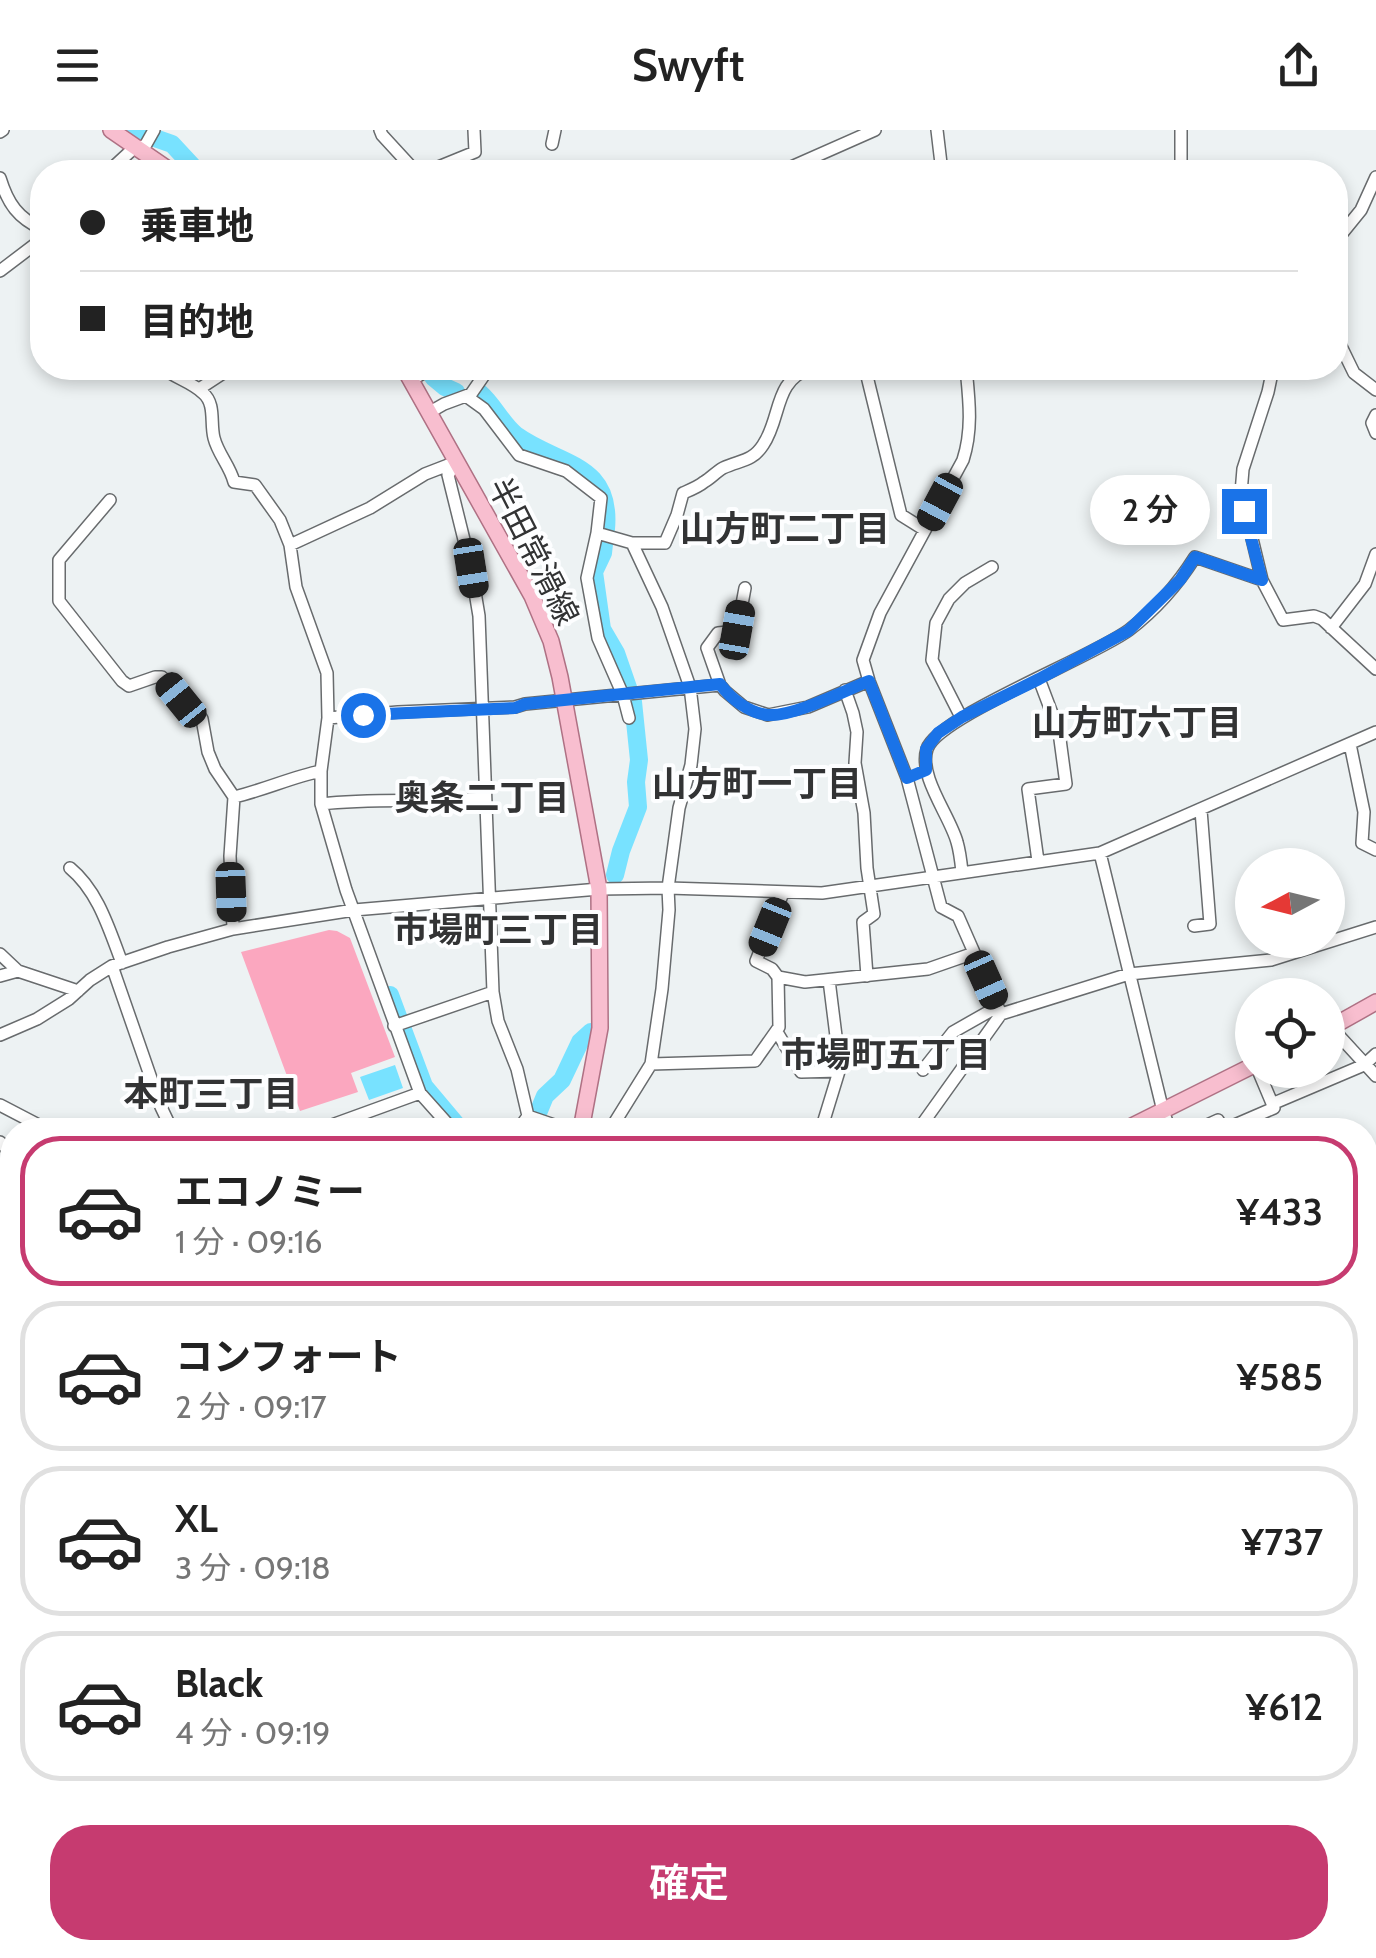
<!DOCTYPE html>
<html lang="ja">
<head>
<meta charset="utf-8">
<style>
  :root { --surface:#fff; --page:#f6f6f6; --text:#222; --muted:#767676; --line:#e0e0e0; --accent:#c63b70 }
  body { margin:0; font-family:Cabin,"Noto Sans JP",sans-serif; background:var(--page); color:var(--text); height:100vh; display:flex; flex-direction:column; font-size:38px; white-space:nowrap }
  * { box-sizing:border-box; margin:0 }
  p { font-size:32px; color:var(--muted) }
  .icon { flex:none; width:55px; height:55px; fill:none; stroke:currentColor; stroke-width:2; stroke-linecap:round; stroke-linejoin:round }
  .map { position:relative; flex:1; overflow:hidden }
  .sheet { position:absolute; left:0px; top:988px; width:1378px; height:842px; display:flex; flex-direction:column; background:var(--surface); border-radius:40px 40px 0 0; box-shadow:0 5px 15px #0003 }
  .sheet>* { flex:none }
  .banner { position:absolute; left:30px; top:30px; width:1318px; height:220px; border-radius:40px; box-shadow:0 5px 15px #0003; display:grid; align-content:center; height:220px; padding:0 50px; background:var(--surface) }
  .needle { width:65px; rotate:263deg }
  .fabs { position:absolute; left:1235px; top:718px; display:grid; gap:20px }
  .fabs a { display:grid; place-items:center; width:110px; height:110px; border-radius:50%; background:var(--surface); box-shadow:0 5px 15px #0003; font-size:50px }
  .end { position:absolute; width:45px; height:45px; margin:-22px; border:12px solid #1a73e8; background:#fff; box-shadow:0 0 0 5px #fff }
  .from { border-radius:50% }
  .bubble { position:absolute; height:70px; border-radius:35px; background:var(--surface); box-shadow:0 5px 15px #0003; font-size:32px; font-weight:600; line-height:70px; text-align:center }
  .car { position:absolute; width:30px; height:60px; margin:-30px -15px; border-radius:12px; box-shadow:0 0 8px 2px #0007; background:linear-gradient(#222 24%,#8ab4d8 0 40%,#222 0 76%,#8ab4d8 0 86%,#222 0) }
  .banner b { display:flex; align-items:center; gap:35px; height:95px; font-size:38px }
  .banner b+b { border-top:2px solid var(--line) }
  .banner i { width:25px; height:25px; background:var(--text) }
  ul { padding:18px 0 0; list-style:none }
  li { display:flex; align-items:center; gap:30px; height:150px; margin:0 20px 15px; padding:0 30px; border:5px solid var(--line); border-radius:40px }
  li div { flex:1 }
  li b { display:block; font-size:38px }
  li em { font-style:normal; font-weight:600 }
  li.on { border-color:var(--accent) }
  li>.icon { width:90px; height:90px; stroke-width:1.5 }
  .action { display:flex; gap:20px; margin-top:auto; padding:20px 50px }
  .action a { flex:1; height:115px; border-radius:40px; background:var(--accent); color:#fff; font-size:40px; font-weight:600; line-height:115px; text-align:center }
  header { display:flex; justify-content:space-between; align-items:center; height:130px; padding:0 50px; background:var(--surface); font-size:45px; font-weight:600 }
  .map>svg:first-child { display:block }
</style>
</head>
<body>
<header><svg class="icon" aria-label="menu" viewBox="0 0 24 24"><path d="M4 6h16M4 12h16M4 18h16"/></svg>Swyft<svg class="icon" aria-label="share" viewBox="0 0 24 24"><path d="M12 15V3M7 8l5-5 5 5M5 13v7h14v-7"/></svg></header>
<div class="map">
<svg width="1376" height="1828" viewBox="0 0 1376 1828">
  <rect width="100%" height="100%" fill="#edf2f3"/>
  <path fill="#fba7bf" d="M329 800 337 801 350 808 395 927 351 943 358 962 300 981 241 822Z"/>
  <path fill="#78e2ff" d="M395 935 403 958 369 970 360 947Z
    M1376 1057V1291L1365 1323V1061Z
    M1365 1425 1376 1429V1828H1218L1187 1818 1150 1828H760L759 1823 732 1818H1365Z
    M85 1818H275L276 1821 312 1828H87Z"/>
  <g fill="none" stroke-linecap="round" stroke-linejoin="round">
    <path stroke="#78e2ff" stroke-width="18" d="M132 0 172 14 198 42
      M433 247 445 257 456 262
      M474 266 480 263C494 275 502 294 516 305 559 336 612 332 606 399
      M604 414 603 423 594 442 602 499 616 523 633 572 639 630 636 652 638 677 621 721 615 745
      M390 865 424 956 461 1000
      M538 983 545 966 562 950 580 912 591 902"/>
    <defs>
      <path id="minor" d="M380 0 382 5 416 42
        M937 0 942 42
        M1181 0V35L1186 42
        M0 2 3 0
        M552 14 555 0
        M108 42 134 18 145 16 154 0
        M426 42 475 22 474 0
        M780 42 875 0
        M0 48C8 74 18 88 42 99
        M1335 112 1361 80 1376 47
        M0 141 42 109
        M1335 204 1354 243 1376 260
        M163 238C175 248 192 252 203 263 216 274 210 293 214 308 218 324 230 336 234 352L255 355 280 390 290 415 296 457 327 543 328 588 321 641V674L346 760 420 963 453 1000
        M865 238 901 385 925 400
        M966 238C969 269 973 299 963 330L880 483 863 530 869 551 907 648 941 777 958 786 1001 884
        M1273 238 1268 262 1243 339 1241 363 1262 450 1283 490 1314 486 1322 489 1376 539
        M413 249 432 238
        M199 259 231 238
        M466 266 484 279 519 325 566 341 601 368 597 403 587 448 598 508 623 565 629 588
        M430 282 444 274 471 264 489 238
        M1376 285 1372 293 1376 303
        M456 332 448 345 471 438 479 486 493 862 498 891 517 939 528 986 518 1000
        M110 370 59 430V471L122 551 129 556 155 547H162L181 571 197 581 202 589 208 622 215 639 234 667 230 726 233 799
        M597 403 632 413H665L677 385 683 363C690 360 698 357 704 352 711 348 716 342 723 338 740 330 752 332 763 315 782 287 773 251 811 238
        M290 415 370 378 425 344 456 332
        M745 458 737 501 718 503 707 518 720 555 725 561 744 577 768 585 808 577 869 551
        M1331 498 1365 454 1376 424
        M845 560 853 583 857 602 855 633 864 683 867 738 874 784 863 792 867 846
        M961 587 932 530 936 493 949 469 965 453 992 437
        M328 588 398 582 515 577 525 574 720 555
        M1350 614 1364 682 1362 713 1376 720
        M234 667C264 660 292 647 321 641
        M321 674C375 668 429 673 484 668
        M1100 723 1163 981 1170 1000
        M1038 731 1028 659 1066 654 1059 602 1039 549
        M70 738C98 761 109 799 122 833
        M962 742C961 732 960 722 957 712 950 686 918 646 927 619 937 587 1093 527 1129 500 1155 480 1178 454 1195 427L1262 450
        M1194 796 1210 794 1201 680
        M0 824 18 841 78 861
        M112 836 161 977 172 1000
        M0 846 18 841
        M778 847 805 852 928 839 974 823
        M394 896 493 862
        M1331 897 1376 946
        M777 902 801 942 839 941
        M0 905 37 889 69 869 90 850 112 836 168 817 233 799 354 780 599 759 668 758 822 763 1100 723 1376 602
        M651 934 755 931 779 897 778 847 772 839 756 831 783 763
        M923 940 953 902 997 877
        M1272 974 1364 935 1376 924
        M0 975 48 1000
        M528 986 569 1000
        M318 1000 420 963
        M610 1000 651 934 662 859 669 780 668 758 679 678 691 635 695 599 690 557 662 477 632 413
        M821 1000 840 938 829 850
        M918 1000 1001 884 1129 844 1271 830 1376 797
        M1196 1000 1218 990 1223 1000 1274 978 1258 940
        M0 1012 12 1024
        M0 1245 12 1241
        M0 1428 12 1425
        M0 1586 12 1582
        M0 1643 12 1640
        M0 1798 12 1794
        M406 1818 429 1828"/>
      <path id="major" d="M111 0 172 42
        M404 238 532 466 551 511 560 547 599 759 600 898 581 1000
        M1328 899 1376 872
        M1124 1000 1252 936
        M0 1517 12 1512"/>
    </defs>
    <use href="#minor" stroke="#686b6d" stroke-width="14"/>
    <use href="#major" stroke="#af7184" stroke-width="18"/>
    <use href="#minor" stroke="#fff" stroke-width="11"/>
    <use href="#major" stroke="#f8becf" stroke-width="15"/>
    <defs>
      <path id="rail" d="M0 1816 12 1813
        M339 1818 371 1828"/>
    </defs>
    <use href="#rail" stroke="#454748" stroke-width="6"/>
    <use href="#rail" stroke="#fdfeff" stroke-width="2.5" stroke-dasharray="8" stroke-linecap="butt"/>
  </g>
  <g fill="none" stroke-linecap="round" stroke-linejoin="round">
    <path stroke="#1a73e8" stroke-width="12" d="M363 585 515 578 525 574 720 554C731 569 749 583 768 585 793 587 844 561 869 551L907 648 926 640V619L938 603 962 587 1039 549 1128 501 1180 450 1195 427 1262 450 1244 381"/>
  </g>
  <g text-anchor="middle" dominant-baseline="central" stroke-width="8" stroke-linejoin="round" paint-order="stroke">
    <g font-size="32" fill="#323334" stroke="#fdfeff">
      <text transform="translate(534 421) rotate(63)">半田常滑線</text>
    </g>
    <g font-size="35" font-weight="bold" fill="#323334" stroke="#fdfeff">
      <text x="785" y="398">山方町二丁目</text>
      <text x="1137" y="592">山方町六丁目</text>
      <text x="757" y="653">山方町一丁目</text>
      <text x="482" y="667">奥条二丁目</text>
      <text x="498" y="799">市場町三丁目</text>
      <text x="886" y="924">市場町五丁目</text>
      <text x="211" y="963">本町三丁目</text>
    </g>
  </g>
</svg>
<div class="fabs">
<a><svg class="needle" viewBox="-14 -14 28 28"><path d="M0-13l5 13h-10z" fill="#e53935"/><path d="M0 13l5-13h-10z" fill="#767676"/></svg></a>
<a><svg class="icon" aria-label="locate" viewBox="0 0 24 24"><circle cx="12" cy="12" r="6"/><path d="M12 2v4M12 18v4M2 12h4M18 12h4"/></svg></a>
</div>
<i class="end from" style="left:363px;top:585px"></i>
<i class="end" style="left:1244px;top:381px"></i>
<div class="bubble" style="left:1090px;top:345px;width:120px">2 分</div>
<i class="car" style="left:940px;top:372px;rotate:208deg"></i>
<i class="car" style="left:471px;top:438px;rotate:171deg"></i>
<i class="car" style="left:737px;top:500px;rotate:10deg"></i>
<i class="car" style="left:181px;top:570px;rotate:321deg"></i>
<i class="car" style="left:231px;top:762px;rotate:178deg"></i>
<i class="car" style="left:770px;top:797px;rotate:202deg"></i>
<i class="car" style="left:986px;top:850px;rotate:156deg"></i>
<div class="banner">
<b><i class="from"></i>乗車地</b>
<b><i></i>目的地</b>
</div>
<section class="sheet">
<ul>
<li class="on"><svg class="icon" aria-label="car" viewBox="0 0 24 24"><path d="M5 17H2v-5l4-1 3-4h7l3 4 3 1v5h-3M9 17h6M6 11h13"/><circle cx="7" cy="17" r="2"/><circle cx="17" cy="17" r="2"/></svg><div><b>エコノミー</b><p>1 分 · 09:16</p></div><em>¥433</em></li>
<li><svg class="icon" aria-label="car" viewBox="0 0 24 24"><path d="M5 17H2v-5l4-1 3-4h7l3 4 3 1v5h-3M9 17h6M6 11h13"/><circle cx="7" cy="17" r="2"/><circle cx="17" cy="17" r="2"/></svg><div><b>コンフォート</b><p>2 分 · 09:17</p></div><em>¥585</em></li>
<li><svg class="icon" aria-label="car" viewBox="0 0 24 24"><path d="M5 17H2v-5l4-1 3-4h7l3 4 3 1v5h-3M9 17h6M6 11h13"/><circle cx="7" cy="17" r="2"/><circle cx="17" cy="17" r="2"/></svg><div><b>XL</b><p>3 分 · 09:18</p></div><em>¥737</em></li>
<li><svg class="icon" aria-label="car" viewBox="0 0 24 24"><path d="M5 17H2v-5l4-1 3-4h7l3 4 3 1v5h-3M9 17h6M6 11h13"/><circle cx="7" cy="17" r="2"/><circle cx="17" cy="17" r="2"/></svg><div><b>Black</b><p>4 分 · 09:19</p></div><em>¥612</em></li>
</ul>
<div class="action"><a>確定</a></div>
</section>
</div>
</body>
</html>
